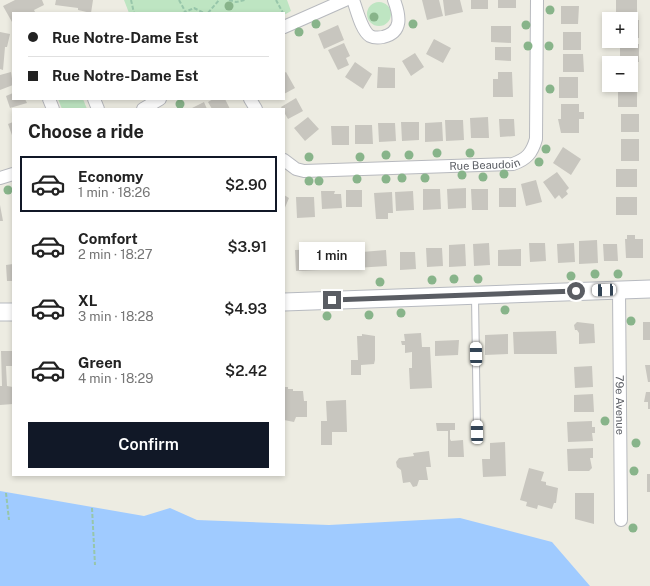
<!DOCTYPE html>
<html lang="en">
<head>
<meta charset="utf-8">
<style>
  :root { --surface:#fff; --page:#f2f2f2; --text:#222; --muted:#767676; --line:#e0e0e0; --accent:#111827 }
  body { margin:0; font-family:"Public Sans",sans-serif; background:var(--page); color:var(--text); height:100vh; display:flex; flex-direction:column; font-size:15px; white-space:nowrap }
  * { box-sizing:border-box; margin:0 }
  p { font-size:13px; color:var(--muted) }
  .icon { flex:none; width:22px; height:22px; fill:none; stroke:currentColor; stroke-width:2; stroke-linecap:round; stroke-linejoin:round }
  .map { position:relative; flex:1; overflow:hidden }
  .sheet { position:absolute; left:12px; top:108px; width:273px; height:368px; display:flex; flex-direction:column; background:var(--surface); border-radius:0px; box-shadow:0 2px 6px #0003 }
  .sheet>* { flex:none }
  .hud { position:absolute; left:12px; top:12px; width:273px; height:88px; border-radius:0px; box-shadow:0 2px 6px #0003; display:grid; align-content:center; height:88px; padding:0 16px; background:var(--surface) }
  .controls { position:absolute; left:602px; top:12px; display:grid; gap:8px }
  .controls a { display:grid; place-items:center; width:36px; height:36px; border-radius:0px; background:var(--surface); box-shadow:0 2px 6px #0003; font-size:20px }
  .end { position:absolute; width:18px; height:18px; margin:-9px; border:5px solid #5a5d63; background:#fff; box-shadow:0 0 0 2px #fff }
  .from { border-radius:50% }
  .bubble { position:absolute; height:28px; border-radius:0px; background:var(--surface); box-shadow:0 2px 6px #0003; font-size:13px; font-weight:600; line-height:28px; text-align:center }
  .car { position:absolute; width:12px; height:24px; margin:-12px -6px; border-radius:5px; box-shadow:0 0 3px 1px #0007; background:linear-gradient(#fff 24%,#345 0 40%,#fff 0 76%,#345 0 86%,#fff 0) }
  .hud b { display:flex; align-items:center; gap:14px; height:38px; font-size:15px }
  .hud b+b { border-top:1px solid var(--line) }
  .hud i { width:10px; height:10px; background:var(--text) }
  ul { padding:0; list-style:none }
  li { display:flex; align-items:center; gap:12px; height:56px; margin:0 8px 6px; padding:0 8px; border:2px solid transparent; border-radius:0px }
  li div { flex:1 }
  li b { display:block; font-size:15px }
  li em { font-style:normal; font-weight:600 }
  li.on { border-color:var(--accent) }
  li>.icon { width:36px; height:36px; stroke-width:1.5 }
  h2 { padding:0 16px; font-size:18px; line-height:48px }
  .button { display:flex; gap:8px; margin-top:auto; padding:8px 16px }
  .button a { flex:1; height:46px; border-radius:0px; background:var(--accent); color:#fff; font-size:16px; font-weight:600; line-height:46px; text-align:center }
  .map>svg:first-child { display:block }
</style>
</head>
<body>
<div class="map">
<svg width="650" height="586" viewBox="0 0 650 586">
  <rect width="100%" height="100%" fill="#edece2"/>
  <path fill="#bee5c2" d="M124 0H287L291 11 284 15V13H129Z
    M367 14a12 12 0 1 1 24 0a12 12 0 1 1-24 0Z
    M58 99H83L87 109H62Z"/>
  <path fill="#a0cbff" d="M0 491 144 516 170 508 197 520 329 525 460 518 552 542 590 586H0Z"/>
  <path fill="#c8c6bf" d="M15 0H42L44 5 34 10 35 12 33 13H13L12 22 3 6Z
    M56 0H93L91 13 78 10V8L55 5Z
    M422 0H439L443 16 427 20Z
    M443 0H460L463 12 445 16Z
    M471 0H488V9H471Z
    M498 0H516V8H498Z
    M616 0H637V12H616Z
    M561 6H579L578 24H561Z
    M631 20H639V38H631Z
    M338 25 344 40 324 49 318 34Z
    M491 26H511V43L491 42Z
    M0 32 10 34 7 47H5L3 70 0 69Z
    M563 32H581V50H563Z
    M434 39 451 48 443 63 426 54Z
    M344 43 350 56 346 58 349 65 338 70 328 50Z
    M620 44H639V62H620Z
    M495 47H511V61L495 60Z
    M415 53 424 67 411 76 402 61Z
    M563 54H583L584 72H563Z
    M355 62 372 74 363 89 345 77Z
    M378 67 395 68V88H377Z
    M631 68H637V87H616V85H631Z
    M11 72 13 85 0 90V75Z
    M286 72 295 88 284 94V73Z
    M498 72H512L513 97H493V79H498Z
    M559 77H578V98H559Z
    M618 90H637V107H618Z
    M13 93V99H25L27 103 10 108 6 96Z
    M296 98 303 111 288 119 281 107Z
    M213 99H225L230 109H212L208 102Z
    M204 102 207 109H190Z
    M561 104H579V112H584V119H579V133H561L558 119H561Z
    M621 114H639V132H621Z
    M308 117 319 129 305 141 294 128Z
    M488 117 489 138H471L470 118Z
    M499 119H514L515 136 500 137Z
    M445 120H463L464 140 446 141Z
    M13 122V138L8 124Z
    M401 122H419V140L402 141Z
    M442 122 443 141 425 142V123Z
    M378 123H395L396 141 379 142Z
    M355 125H372L373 144H355Z
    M331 126H349V145H332Z
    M621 139H639V161H621Z
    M563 147 581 159 571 175 553 163Z
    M616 169H637V187H616Z
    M557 172 569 188 566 191 568 194 562 199 559 195 555 199 543 182Z
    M536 180 542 202 526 206 521 184Z
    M466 188V208L448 209 447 189Z
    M499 188H516V207H499Z
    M423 189H440L441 209 423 210Z
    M471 189H488V210H472Z
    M346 190H362V207H346Z
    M321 191H335L334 194H341L342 208 322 209Z
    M413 191 414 210 396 211 395 192Z
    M392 192 393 213H388V219H376L374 193Z
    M284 195 289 198 284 210Z
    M296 197H314L315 217 297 218Z
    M616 197H637V215H616Z
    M0 205 3 221H0Z
    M627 235H635V239H643V258H626L625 239H627Z
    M597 240 598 263 579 264V241Z
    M489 243 490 265 474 266 473 244Z
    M529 243H545L546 261 530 262Z
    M574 243 575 262 558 263 557 244Z
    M465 244 466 266 449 267V245Z
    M603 244H617L618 261H604Z
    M426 248H442L443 266 427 267Z
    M320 249 321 270 296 271 295 250Z
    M521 249V266H498V250Z
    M386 250 387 266 339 269 338 254Z
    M400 252H415L416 269 400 270Z
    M13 264V281H7L6 265Z
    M577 322 594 324 595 343 579 344V333L577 330H575L574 325Z
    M643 322H650V340H643Z
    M556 331 557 354H514L513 332Z
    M421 333 422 347H430L432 388 410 389 409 368H412V352L405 353V345H402L401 341H405L404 334Z
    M362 334 375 336V360L374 364 361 365V375H351V360H358L357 336H362Z
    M508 334V354L485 355V335Z
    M459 340 458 355 435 356V341Z
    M1 351H13V366H6L7 386 13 387V404L0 405V386H2Z
    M645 365H650V382H648Z
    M592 366 593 387 575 388 574 367Z
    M284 387H288V389H293V391H303L304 401H307V417H296L294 422 284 420Z
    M646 392H650V409H648V402H644Z
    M593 394 594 412H574V395Z
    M346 400 347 432H332V445H321V421H327L326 401Z
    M592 421V427H595V433H592L593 441 568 442 567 422Z
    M436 423H455V430H450V439L451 441 463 440 464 457H448V431H437Z
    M505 442 506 476 483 477 482 459H490V443Z
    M593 448V458H590L592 468 589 471H568L567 449Z
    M429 451 431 467H426L428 480H419L417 486 413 487 410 482 403 483 401 470 397 467 396 462 399 458 414 456 413 453Z
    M529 468 544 472 541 481 546 482V485L558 488 556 503H554L552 509 538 505 537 509 526 506 527 502 520 500Z
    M647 474H650V492H647Z
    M575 493H594V524L575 519Z"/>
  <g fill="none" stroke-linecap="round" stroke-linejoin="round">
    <defs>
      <path id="service" d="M475 296 477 432"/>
      <g id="minor">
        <path d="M353 0C357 10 361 30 370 36 374 38 378 38 383 37 403 32 400 16 394 0"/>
        <path d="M284 27 345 0"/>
        <path d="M49 99 53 109"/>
        <path d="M94 99 98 109"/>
        <path d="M250 99 256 109"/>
        <path d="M143 109 160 99"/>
        <path id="s1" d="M284 160 296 169 304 171 513 164C527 159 532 153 536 139L537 0"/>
        <path d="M0 178 13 174"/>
        <path id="s2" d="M619 290 621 520"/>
      </g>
      <path id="secondary" d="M284 302 650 289
        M0 312H13"/>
    </defs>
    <use href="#service" stroke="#b7b9be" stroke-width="8"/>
    <use href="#minor" stroke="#b7b9be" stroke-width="14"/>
    <use href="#secondary" stroke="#b7bac0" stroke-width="19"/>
    <path stroke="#97c6aa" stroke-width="2" stroke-dasharray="4 2" stroke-linecap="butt" d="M131 0 134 13
      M179 0 185 11
      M229 0 236 2 245 0
      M276 0 283 13
      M183 13 194 8 204 13
      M208 13 219 0
      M6 493 9 520
      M92 508 95 565"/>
    <use href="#service" stroke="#fff" stroke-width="6"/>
    <use href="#minor" stroke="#fff" stroke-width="12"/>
    <use href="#secondary" stroke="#fff" stroke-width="17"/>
  </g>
  <g fill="#88b48a">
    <circle cx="229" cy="6" r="4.5"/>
    <circle cx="550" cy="10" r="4.5"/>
    <circle cx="374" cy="17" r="4.5"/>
    <circle cx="316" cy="24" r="4.5"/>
    <circle cx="413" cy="24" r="4.5"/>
    <circle cx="526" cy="25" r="4.5"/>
    <circle cx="299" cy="32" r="4.5"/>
    <circle cx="528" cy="46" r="4.5"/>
    <circle cx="549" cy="46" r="4.5"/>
    <circle cx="550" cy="89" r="4.5"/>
    <circle cx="180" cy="104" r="4.5"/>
    <circle cx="546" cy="149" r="4.5"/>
    <circle cx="437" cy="153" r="4.5"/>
    <circle cx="470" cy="153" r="4.5"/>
    <circle cx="386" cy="155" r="4.5"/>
    <circle cx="409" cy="155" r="4.5"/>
    <circle cx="309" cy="157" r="4.5"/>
    <circle cx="360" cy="157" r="4.5"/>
    <circle cx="539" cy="162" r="4.5"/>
    <circle cx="504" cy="174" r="4.5"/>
    <circle cx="462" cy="175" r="4.5"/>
    <circle cx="483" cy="177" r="4.5"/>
    <circle cx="402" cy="178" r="4.5"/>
    <circle cx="425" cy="178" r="4.5"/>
    <circle cx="357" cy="179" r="4.5"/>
    <circle cx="386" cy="179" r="4.5"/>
    <circle cx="309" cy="181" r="4.5"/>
    <circle cx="319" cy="181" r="4.5"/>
    <circle cx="8" cy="190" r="4.5"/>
    <circle cx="595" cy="274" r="4.5"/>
    <circle cx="618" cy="274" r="4.5"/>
    <circle cx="571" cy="276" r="4.5"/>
    <circle cx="454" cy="279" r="4.5"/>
    <circle cx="478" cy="279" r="4.5"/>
    <circle cx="432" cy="280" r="4.5"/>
    <circle cx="380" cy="282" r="4.5"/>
    <circle cx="505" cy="310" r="4.5"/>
    <circle cx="401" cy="313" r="4.5"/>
    <circle cx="369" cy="315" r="4.5"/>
    <circle cx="327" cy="316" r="4.5"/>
    <circle cx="631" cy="321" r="4.5"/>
    <circle cx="605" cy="421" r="4.5"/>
    <circle cx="636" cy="443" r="4.5"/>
    <circle cx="634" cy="471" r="4.5"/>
    <circle cx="633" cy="528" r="4.5"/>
  </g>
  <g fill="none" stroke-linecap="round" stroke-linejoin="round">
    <path stroke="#5a5d63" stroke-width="5" d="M332 300 576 291"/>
  </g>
  <g text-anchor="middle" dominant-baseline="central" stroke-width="3.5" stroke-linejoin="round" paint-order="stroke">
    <g font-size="11" fill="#5a5d63" stroke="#fff">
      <text stroke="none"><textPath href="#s1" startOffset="204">Rue Beaudoin</textPath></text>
      <text stroke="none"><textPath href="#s2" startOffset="115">79e Avenue</textPath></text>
    </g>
  </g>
</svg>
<div class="controls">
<a>+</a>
<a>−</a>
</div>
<i class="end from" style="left:576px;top:291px"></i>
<i class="end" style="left:332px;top:300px"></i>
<div class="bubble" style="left:299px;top:242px;width:66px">1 min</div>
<i class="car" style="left:604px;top:290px;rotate:268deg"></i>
<i class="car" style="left:476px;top:354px;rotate:359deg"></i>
<i class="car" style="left:477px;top:432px;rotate:359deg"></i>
<div class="hud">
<b><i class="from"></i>Rue Notre-Dame Est</b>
<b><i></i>Rue Notre-Dame Est</b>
</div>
<section class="sheet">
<h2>Choose a ride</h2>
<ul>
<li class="on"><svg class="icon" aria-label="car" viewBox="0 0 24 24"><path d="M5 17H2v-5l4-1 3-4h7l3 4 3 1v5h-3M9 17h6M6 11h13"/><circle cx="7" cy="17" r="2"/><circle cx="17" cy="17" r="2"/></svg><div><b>Economy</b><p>1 min · 18:26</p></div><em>$2.90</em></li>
<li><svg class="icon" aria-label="car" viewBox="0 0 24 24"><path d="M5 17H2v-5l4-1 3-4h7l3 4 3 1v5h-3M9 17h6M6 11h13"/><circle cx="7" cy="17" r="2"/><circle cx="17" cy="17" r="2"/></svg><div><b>Comfort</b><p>2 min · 18:27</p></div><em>$3.91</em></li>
<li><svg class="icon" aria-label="car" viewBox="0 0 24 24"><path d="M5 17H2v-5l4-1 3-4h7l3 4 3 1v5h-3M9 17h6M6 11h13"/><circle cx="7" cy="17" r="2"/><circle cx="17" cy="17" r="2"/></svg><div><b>XL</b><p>3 min · 18:28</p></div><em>$4.93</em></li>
<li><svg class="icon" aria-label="car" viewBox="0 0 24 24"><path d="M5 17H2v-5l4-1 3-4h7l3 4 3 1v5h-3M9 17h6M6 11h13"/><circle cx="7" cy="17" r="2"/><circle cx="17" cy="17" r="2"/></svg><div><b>Green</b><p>4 min · 18:29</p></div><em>$2.42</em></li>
</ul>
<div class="button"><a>Confirm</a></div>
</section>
</div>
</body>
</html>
